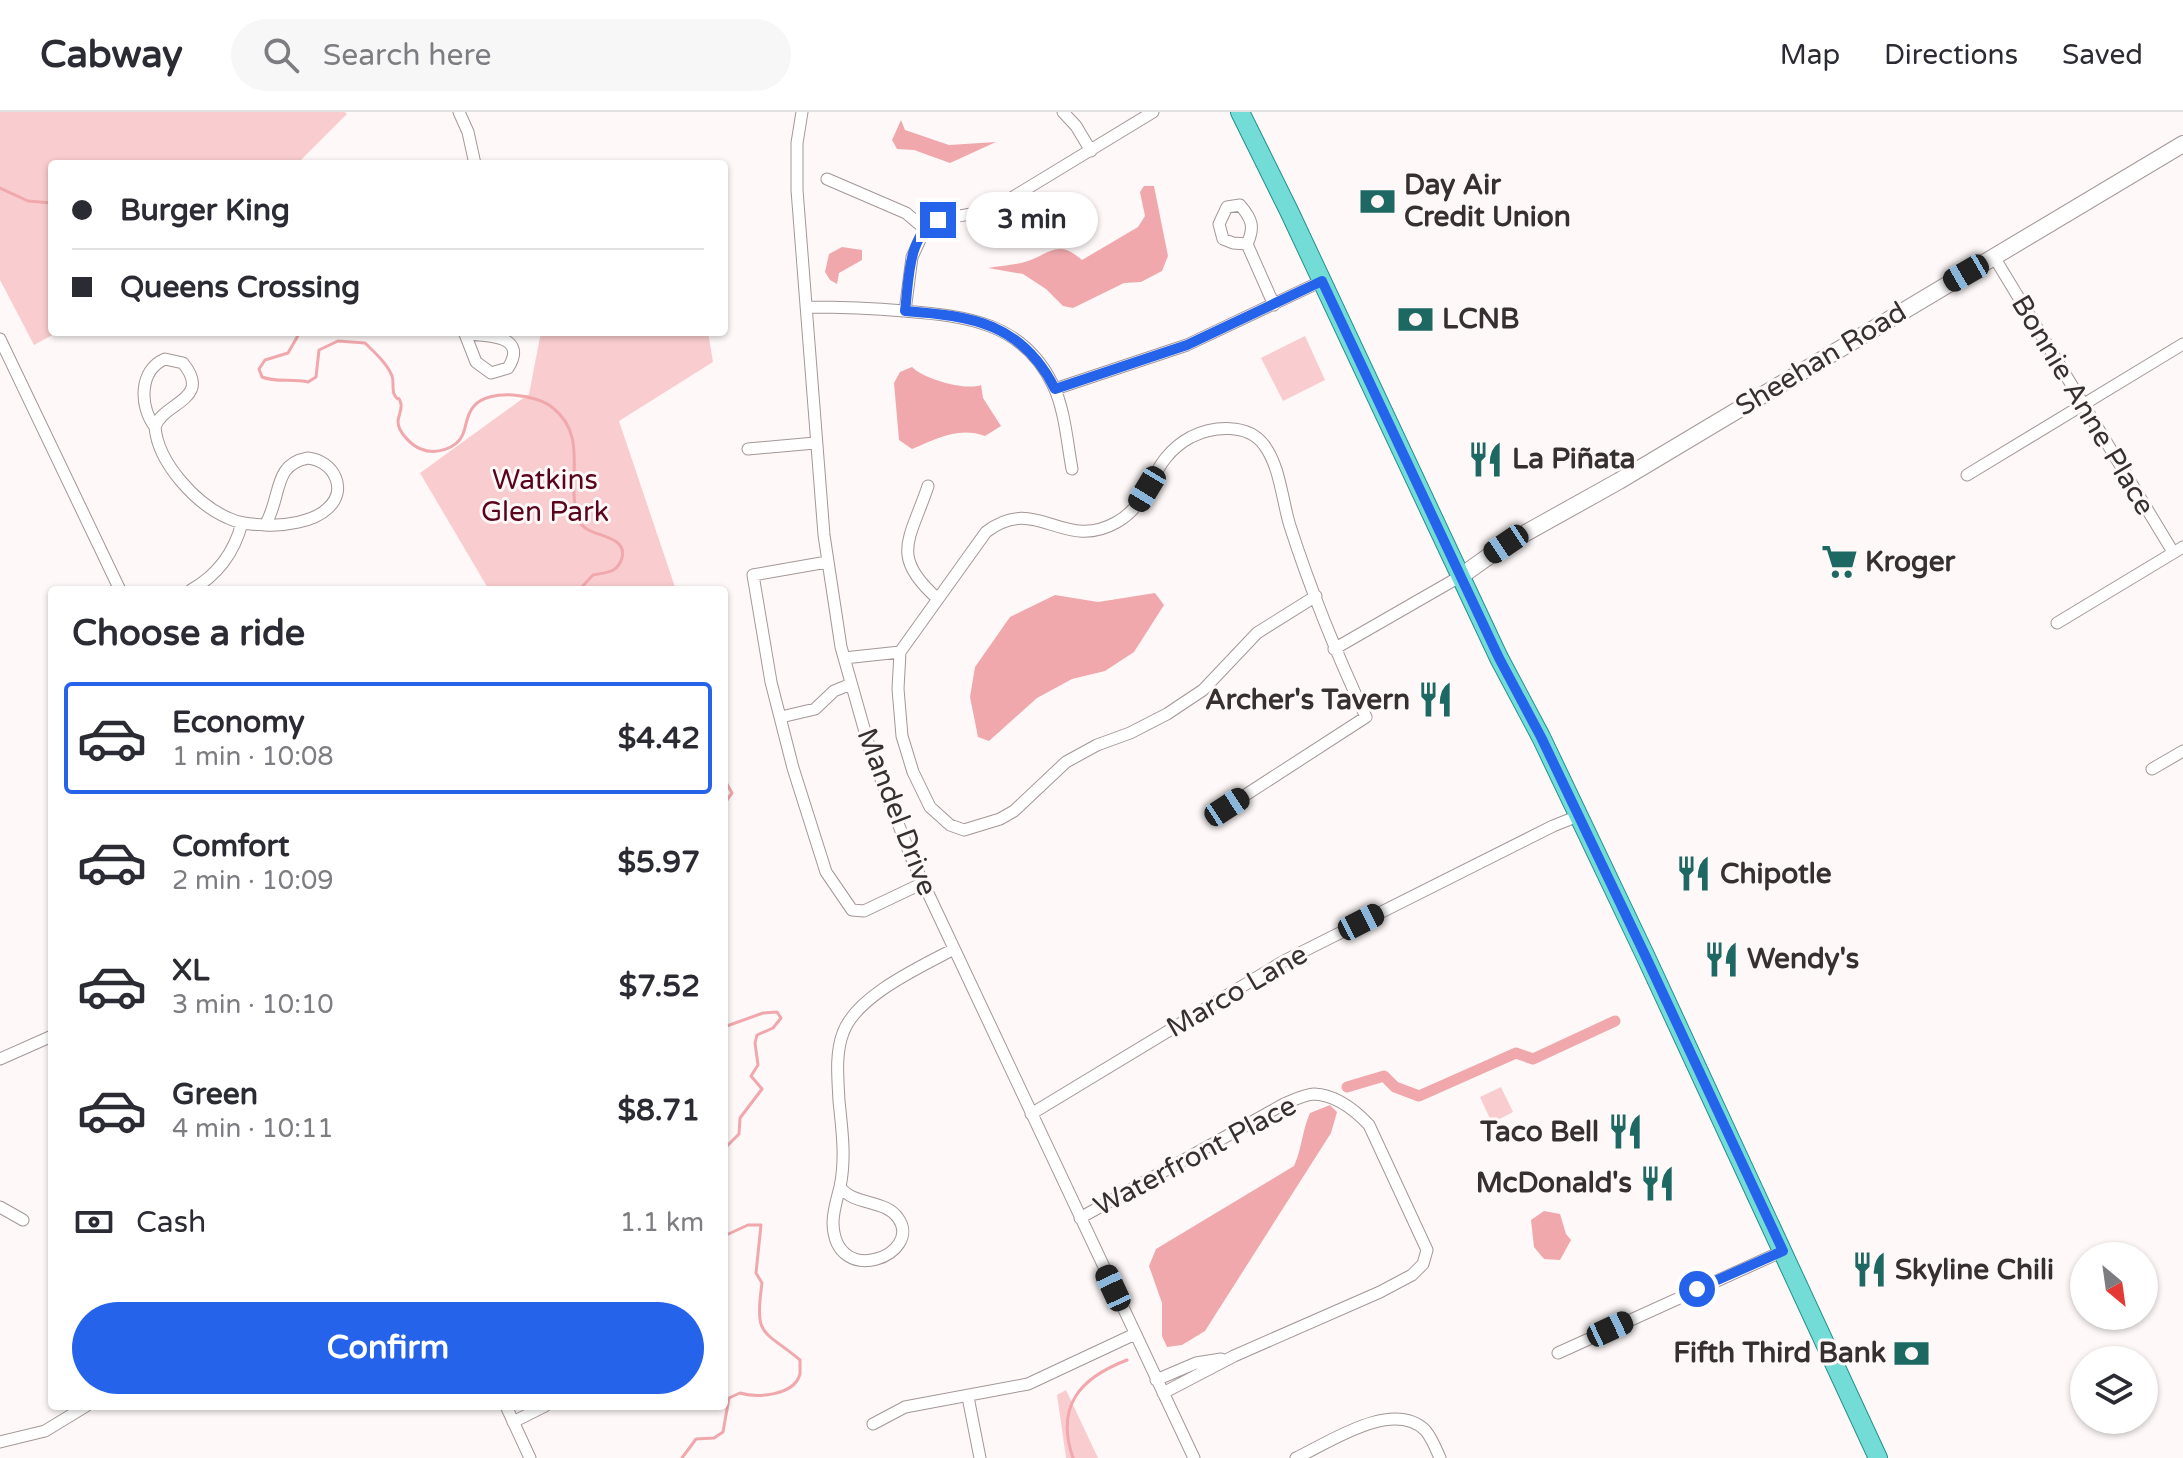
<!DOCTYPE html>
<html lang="en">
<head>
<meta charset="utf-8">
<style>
  :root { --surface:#fff; --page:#f7f7f7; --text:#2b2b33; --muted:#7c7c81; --line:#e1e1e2; --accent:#2563eb }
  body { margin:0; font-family:"Varela Round",sans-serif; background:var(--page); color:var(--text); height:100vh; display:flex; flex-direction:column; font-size:30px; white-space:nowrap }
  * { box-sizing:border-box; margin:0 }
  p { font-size:26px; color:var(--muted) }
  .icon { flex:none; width:44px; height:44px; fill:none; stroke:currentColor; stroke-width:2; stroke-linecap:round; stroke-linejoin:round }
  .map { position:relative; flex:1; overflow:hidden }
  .side { position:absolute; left:48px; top:474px; width:680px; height:824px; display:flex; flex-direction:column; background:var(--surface); border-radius:8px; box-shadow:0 2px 6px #0004 }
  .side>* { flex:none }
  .top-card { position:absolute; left:48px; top:48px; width:680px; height:176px; border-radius:8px; box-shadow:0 2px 6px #0004; display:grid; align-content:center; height:176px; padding:0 24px; background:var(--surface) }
  .needle { width:52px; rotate:151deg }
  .fabs { position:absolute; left:2070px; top:1130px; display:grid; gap:16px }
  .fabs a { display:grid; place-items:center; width:88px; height:88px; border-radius:50%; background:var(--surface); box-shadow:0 2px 6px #0004; font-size:40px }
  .end { position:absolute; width:36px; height:36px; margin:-18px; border:10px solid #2563eb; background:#fff; box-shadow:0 0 0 4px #fff }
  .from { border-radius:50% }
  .bubble { position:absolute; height:56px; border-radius:28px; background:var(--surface); box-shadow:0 2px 6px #0004; font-size:26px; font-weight:700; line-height:56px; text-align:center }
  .car { position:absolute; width:24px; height:48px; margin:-24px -12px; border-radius:10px; box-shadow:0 0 6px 2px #0007; background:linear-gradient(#222 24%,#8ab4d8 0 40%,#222 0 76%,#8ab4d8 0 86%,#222 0) }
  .top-card b { display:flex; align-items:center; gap:28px; height:76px; font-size:30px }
  .top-card b+b { border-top:2px solid var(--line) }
  .top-card i { width:20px; height:20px; background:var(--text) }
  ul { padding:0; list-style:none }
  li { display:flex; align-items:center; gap:24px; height:112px; margin:0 16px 12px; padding:0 8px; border:4px solid transparent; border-radius:8px }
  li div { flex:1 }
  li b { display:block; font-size:30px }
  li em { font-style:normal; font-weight:700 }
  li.active { border-color:var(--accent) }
  li>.icon { width:72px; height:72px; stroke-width:1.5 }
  h2 { padding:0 24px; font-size:36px; line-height:96px }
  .pay { display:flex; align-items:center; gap:20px; height:88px; padding:0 24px; font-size:30px }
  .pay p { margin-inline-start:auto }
  .button { display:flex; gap:16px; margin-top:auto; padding:16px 24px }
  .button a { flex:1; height:92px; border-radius:48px; background:var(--accent); color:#fff; font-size:32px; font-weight:700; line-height:92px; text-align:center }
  header { display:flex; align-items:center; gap:48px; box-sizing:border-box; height:112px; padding:0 40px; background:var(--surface); border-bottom:2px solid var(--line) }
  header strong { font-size:38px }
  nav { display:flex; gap:44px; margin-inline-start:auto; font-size:28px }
  .search { width:560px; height:72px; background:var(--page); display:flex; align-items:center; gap:20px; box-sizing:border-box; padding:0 28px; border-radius:44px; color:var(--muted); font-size:30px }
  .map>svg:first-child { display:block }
</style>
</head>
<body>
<header>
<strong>Cabway</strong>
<div class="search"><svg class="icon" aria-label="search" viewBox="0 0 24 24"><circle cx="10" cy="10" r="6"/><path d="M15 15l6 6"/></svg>Search here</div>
<nav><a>Map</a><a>Directions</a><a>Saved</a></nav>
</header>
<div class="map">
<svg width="2183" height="1346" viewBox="0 0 2183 1346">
  <rect width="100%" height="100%" fill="#fef8f8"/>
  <path fill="#f9cdcf" d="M0 0H345L347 2 297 52H52V220H58L34 233 0 168Z
    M541 220H708L713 250 619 309 676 478H489L420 361 529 282Z
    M1305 224 1325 268 1283 289 1261 246Z
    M1501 975 1513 1000 1492 1011 1480 985Z
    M1066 1278 1098 1346H1066L1057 1283Z"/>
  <path fill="#f0a8ad" d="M901 8 905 18 949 33 996 30 950 51 914 38 897 37 892 28Z
    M1144 74H1154L1168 144 1162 159 1141 170 1124 171 1073 196 1063 194 1046 177 1023 162 988 156C1001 154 1016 153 1028 149 1052 140 1059 128 1082 148L1138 115 1145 104 1140 80Z
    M842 135 862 138V148L839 161 837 172 830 168 825 160 829 142Z
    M912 255C924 267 965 279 981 273L983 286 1001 314 985 324C959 314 936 327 912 337L899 328 894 271 900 260Z
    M1155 481 1164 493 1134 540 1105 559 1072 567 1037 586 989 629 978 625 970 585 975 555 1010 505 1055 483 1098 490Z
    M1330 993 1337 1000 1331 1021 1205 1219 1182 1233 1167 1235 1162 1224V1191L1149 1154 1156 1137 1294 1054C1302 1036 1302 1019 1310 1001Z
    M1544 1099 1560 1102 1566 1122 1571 1128 1560 1148 1544 1147 1534 1135 1531 1108Z"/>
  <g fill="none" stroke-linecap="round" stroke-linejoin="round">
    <path stroke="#f0a8ad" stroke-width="3" d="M0 76 28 89 52 91
      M300 220 288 241 265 248 259 257 262 265C276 271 292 266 308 270L316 265 319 238 338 229 365 231C374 240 387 251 392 264 394 269 392 277 394 282 399 292 398 281 401 292 402 299 398 304 398 310 398 320 412 334 421 337 435 343 457 337 463 322 467 312 466 303 474 294 489 276 537 282 553 296 591 326 563 373 580 410 587 426 628 421 622 446 617 462 606 460 593 463L579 478
      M724 667 732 681 724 692
      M724 915 763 901 777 900 781 906 773 916 757 923 755 931 758 953 751 964 762 977 740 1006 739 1022 724 1037
      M682 1346 696 1327 714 1326 723 1320 729 1286 740 1281C757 1286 794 1284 800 1262 800 1261 800 1248 800 1248 763 1217 754 1226 762 1171L756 1161 761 1113H748L724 1124
      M1073 1346C1055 1294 1080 1266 1127 1248"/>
    <path stroke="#f0a8ad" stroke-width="11" d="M1347 975 1384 964 1395 975 1419 984 1516 941 1533 947 1615 909"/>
    <defs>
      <path id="street" d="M459 0 468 20 475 52
        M802 0 797 31V78L824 423 841 535 871 641 911 745 1194 1346
        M1063 0 1076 14 1091 39
        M827 67 906 101 925 117
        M1247 132 1233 131 1223 127 1219 112 1227 95 1240 93C1252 107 1255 115 1247 132L1274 193
        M1994 145 2173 440
        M806 195C839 195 871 196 904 199 966 204 1023 210 1053 273 1065 298 1067 330 1072 357
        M905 199 912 145 925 117C946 101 972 105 995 96L1153 0
        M465 222C486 223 529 223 508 256L491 261 476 250Z
        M0 227 120 478
        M165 247 183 251C213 288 163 290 155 315 139 294 139 258 165 247Z
        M1055 277 1187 233 1322 169
        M155 315C158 351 196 392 228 406 240 412 252 412 265 413
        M748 337 815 331
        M308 346C334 349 349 378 327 397 313 410 284 414 265 413 282 386 272 352 308 346Z
        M1967 363 2183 232
        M928 374C910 428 889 444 938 487
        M827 450 753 463 771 570 793 656 826 760 852 798 864 799 923 771
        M191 478C218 463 234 441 242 411
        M2057 511 2183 435
        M1334 537 1461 464
        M844 546 900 540
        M781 605 815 597 834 579 851 572
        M2152 657 2183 639
        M1227 695 1366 605C1337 543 1311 479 1290 414 1282 388 1280 354 1264 333 1248 311 1213 314 1191 325 1148 348 1154 389 1117 410 1063 441 1037 381 986 420L900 540 898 577 902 624 913 660 930 695 950 713 964 718 1000 707 1014 699 1066 650 1097 633 1130 621 1167 602 1203 578 1257 521 1316 484
        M0 947 52 924
        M1031 1002 1284 849 1553 714 1578 704
        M840 1075C846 1046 842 1018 839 989 838 967 835 942 843 921 856 884 920 855 954 837
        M840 1075C854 1094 885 1087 898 1106 924 1142 835 1178 833 1111 833 1099 837 1087 840 1075Z
        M0 1095 23 1108
        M1080 1106 1284 992C1292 989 1305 982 1314 982 1336 983 1355 998 1369 1013L1427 1138 1423 1152 1412 1163 1380 1180 1234 1244 1163 1281
        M1558 1241 1783 1139
        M1156 1268 1196 1251 1221 1247
        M968 1285 980 1346
        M506 1294 530 1346
        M513 1310 545 1294
        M873 1312 905 1295 1028 1272 1135 1222
        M0 1330 45 1319 86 1294
        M1296 1346C1330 1330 1392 1287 1425 1318 1432 1326 1436 1337 1440 1346"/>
      <path id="secondary" d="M1461 464 1506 432 1619 369 2183 32"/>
      <path id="primary" d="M1240 0 1289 99 1499 546 1541 625 1645 843 1878 1346"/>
    </defs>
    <use href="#street" stroke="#a49797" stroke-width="13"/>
    <use href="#secondary" stroke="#a49797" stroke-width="18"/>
    <use href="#primary" stroke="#21918b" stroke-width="20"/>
    <use href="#street" stroke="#fff" stroke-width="11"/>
    <use href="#secondary" stroke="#fff" stroke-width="16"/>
    <use href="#primary" stroke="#73dcd6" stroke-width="18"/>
  </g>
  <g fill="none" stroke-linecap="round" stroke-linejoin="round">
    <path stroke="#2563eb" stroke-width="10" d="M938 108C907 123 909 169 905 199 972 204 1022 211 1055 277L1187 233 1322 169 1499 546 1541 625 1645 843 1783 1139 1697 1177"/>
  </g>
  <defs>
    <symbol id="bank-bare" viewBox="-9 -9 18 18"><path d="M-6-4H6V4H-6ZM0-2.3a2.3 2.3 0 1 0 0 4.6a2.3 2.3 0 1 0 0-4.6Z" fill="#1d6863" stroke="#fef8f8" stroke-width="2.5" paint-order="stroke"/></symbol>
    <symbol id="restaurant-bare" viewBox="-9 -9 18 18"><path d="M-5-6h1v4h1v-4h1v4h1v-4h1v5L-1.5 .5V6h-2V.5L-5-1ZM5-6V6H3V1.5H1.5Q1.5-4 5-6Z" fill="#1d6863" stroke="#fef8f8" stroke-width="2.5" paint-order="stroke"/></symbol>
    <symbol id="supermarket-bare" viewBox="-9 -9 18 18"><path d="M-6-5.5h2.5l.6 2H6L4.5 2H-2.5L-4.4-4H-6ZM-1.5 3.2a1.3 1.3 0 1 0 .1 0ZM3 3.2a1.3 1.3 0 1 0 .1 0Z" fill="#1d6863" stroke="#fef8f8" stroke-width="2.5" paint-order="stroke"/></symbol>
  </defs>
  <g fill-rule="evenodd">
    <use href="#bank-bare" x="1352" y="64" width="51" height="51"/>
    <use href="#bank-bare" x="1390" y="182" width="51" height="51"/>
    <use href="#restaurant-bare" x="1460" y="322" width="51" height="51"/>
    <use href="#supermarket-bare" x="1814" y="424" width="51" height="51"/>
    <use href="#restaurant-bare" x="1410" y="562" width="51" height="51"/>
    <use href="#restaurant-bare" x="1668" y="736" width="51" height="51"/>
    <use href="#restaurant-bare" x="1696" y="822" width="51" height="51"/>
    <use href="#restaurant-bare" x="1600" y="994" width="51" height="51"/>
    <use href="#restaurant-bare" x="1632" y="1046" width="51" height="51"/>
    <use href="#restaurant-bare" x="1844" y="1132" width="51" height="51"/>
    <use href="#bank-bare" x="1886" y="1216" width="51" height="51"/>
  </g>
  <g text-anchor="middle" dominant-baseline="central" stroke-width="6" stroke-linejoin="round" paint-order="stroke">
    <g font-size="28" font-weight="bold" fill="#363031" stroke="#fef8f8" text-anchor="start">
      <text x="1404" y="73">Day Air<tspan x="1404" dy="32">Credit Union</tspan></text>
      <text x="1442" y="207">LCNB</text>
      <text x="1512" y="347">La Piñata</text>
      <text x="1865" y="450">Kroger</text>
      <text x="1410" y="588" text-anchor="end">Archer's Tavern</text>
      <text x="1720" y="762">Chipotle</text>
      <text x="1747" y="847">Wendy's</text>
      <text x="1599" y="1020" text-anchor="end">Taco Bell</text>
      <text x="1632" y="1071" text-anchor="end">McDonald's</text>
      <text x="1895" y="1158">Skyline Chili</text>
      <text x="1886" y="1241" text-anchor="end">Fifth Third Bank</text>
    </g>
    <g font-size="28" fill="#363031" stroke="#fef8f8">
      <text transform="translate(1821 247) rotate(-31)">Sheehan Road</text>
      <text transform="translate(2083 293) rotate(59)">Bonnie Anne Place</text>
      <text transform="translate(897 700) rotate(69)">Mandel Drive</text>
      <text transform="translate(1237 879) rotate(-30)">Marco Lane</text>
      <text transform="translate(1195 1044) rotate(-28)">Waterfront Place</text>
    </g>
    <g font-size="28" fill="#59041a" stroke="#fef8f8">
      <text x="545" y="368">Watkins<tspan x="545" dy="32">Glen Park</tspan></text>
    </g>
  </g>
</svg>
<div class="fabs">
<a><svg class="needle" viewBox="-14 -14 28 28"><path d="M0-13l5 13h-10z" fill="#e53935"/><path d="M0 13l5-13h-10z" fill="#7c7c81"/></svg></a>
<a><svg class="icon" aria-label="layers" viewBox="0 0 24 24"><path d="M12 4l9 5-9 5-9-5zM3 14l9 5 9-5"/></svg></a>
</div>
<i class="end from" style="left:1697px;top:1177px"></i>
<i class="end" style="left:938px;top:108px"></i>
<div class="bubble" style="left:966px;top:80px;width:132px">3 min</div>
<i class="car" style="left:1966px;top:161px;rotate:240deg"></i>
<i class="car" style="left:1147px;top:377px;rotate:211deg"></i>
<i class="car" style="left:1506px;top:432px;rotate:236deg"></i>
<i class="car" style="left:1227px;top:695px;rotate:57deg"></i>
<i class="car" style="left:1361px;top:810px;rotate:63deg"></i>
<i class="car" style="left:1113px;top:1176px;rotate:335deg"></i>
<i class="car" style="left:1610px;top:1217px;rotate:65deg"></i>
<div class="top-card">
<b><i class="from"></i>Burger King</b>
<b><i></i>Queens Crossing</b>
</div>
<section class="side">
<h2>Choose a ride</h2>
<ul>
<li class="active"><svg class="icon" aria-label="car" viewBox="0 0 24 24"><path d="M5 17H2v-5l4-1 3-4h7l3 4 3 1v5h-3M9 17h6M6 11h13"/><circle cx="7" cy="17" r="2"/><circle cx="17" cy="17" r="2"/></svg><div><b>Economy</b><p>1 min · 10:08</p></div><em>$4.42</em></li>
<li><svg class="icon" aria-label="car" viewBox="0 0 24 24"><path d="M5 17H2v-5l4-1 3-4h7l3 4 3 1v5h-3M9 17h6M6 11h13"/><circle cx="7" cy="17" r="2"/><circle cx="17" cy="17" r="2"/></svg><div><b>Comfort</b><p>2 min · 10:09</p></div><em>$5.97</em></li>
<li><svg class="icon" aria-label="car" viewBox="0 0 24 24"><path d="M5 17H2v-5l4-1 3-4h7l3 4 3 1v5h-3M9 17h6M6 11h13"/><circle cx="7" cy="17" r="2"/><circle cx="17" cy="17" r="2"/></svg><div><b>XL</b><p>3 min · 10:10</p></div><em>$7.52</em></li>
<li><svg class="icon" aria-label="car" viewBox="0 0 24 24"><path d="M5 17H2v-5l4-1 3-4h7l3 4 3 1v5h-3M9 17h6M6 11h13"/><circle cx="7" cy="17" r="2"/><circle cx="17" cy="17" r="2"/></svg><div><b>Green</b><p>4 min · 10:11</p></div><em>$8.71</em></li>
</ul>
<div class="pay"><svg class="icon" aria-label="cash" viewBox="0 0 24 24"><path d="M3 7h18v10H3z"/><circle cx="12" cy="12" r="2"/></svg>Cash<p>1.1 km</p></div>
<div class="button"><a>Confirm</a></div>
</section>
</div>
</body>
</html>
